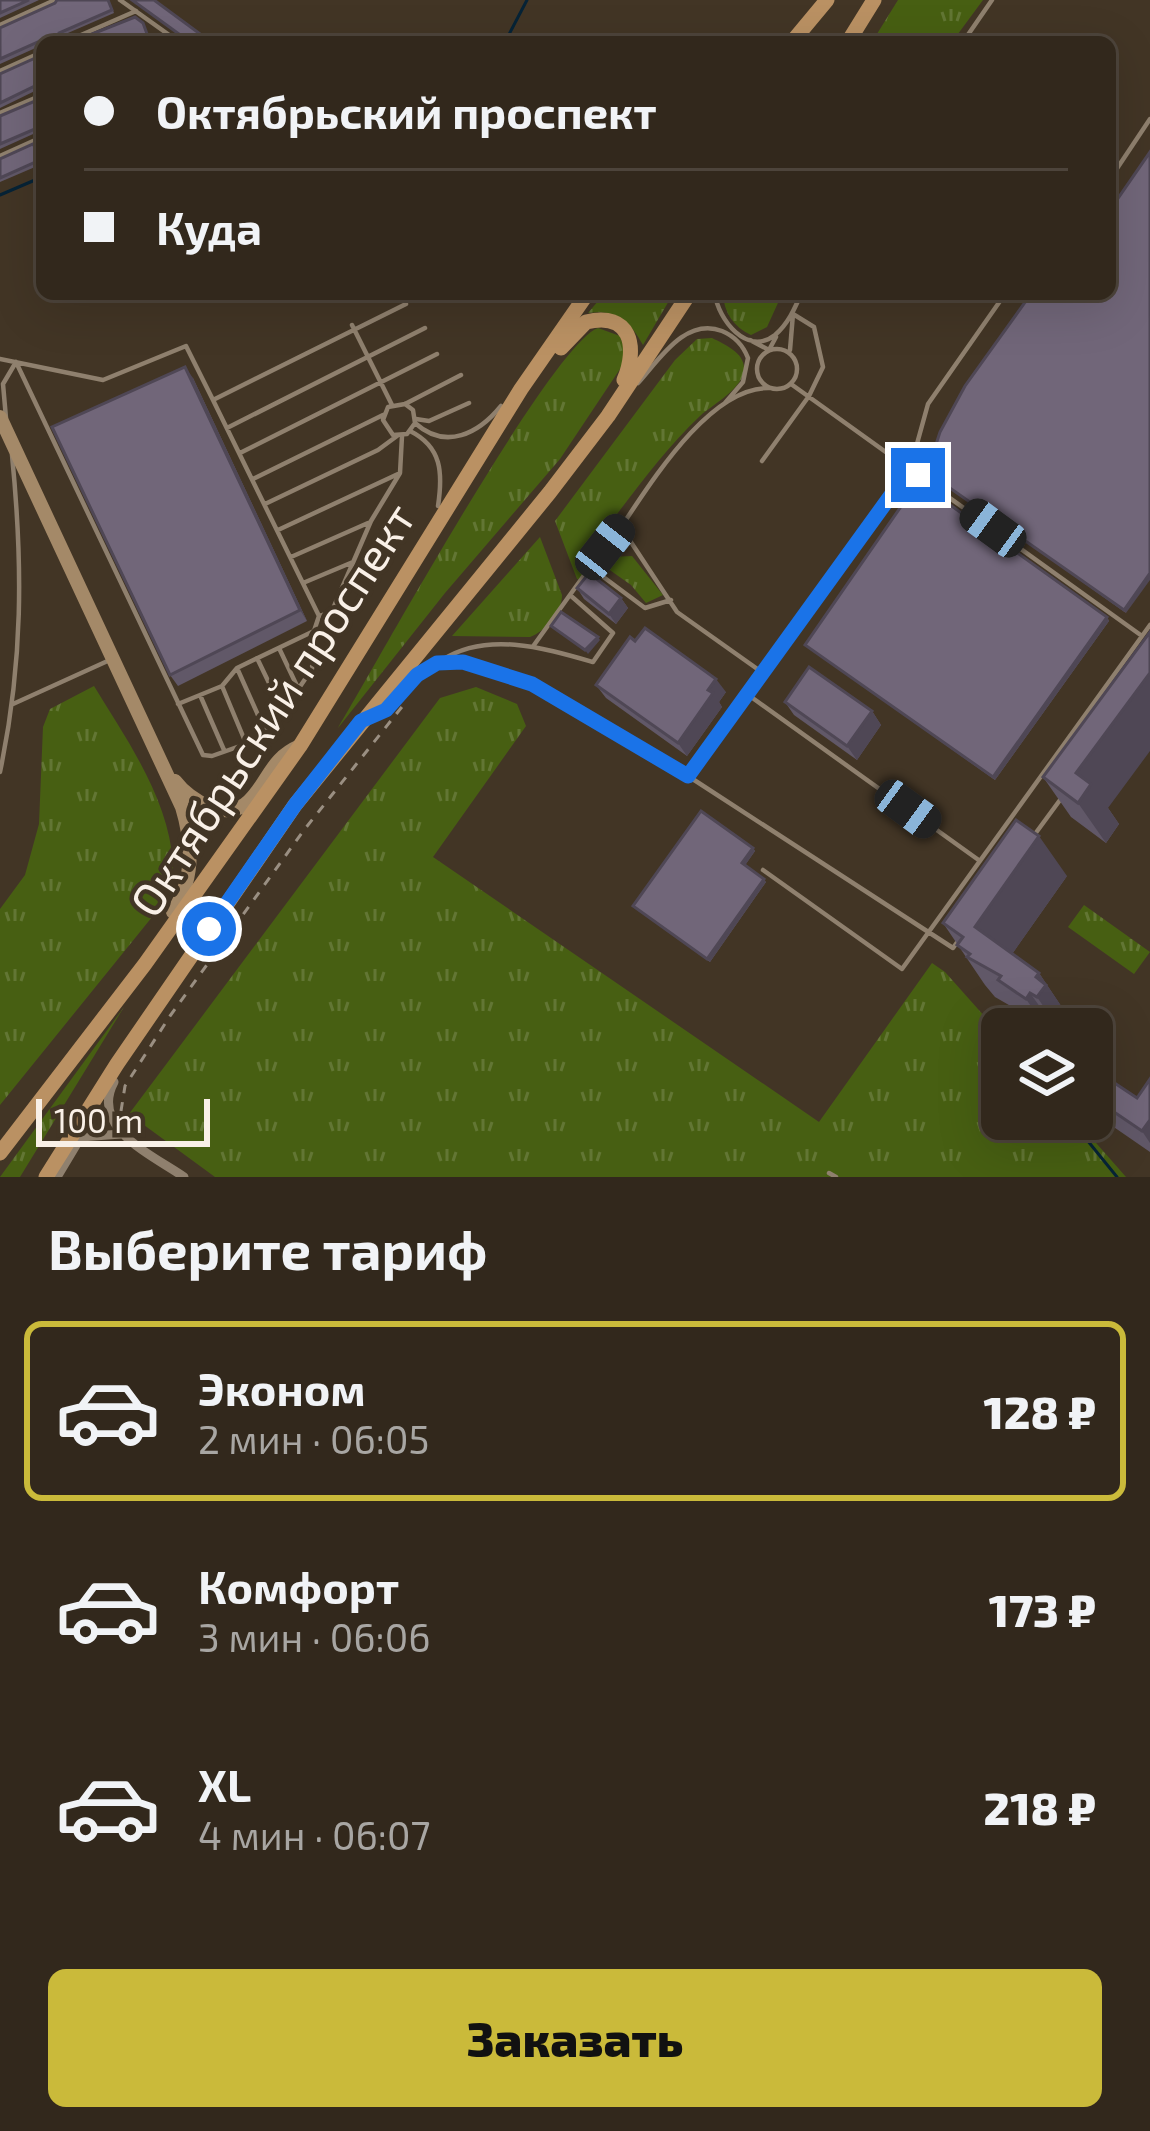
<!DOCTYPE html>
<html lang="ru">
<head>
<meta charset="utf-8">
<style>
  :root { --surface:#32281c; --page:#3a3025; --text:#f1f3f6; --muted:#a8a6a3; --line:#4d443b; --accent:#caba3a }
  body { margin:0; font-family:"Exo 2",sans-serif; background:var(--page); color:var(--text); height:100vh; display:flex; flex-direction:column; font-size:45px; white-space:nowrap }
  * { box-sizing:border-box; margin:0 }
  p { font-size:39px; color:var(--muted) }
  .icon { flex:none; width:66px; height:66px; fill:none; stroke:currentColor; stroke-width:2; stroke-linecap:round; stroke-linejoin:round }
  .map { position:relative; height:1177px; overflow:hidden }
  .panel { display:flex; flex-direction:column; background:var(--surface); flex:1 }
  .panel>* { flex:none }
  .hud { position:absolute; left:36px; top:36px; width:1080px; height:264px; border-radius:18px; box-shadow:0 12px 48px #0002,0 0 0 3px var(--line); display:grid; align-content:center; height:264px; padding:0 48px; background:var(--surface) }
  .fabs { position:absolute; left:981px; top:1008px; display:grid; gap:24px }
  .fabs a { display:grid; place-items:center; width:132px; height:132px; border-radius:18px; background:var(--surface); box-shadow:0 12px 48px #0002,0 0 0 3px var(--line); font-size:60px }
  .scale { position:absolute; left:36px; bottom:30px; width:174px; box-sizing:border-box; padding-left:12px; border:6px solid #f9f0e7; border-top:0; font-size:33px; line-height:42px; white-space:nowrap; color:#f9f0e7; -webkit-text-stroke:9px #423525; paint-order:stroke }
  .end { position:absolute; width:54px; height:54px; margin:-27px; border:15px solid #1a73e8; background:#fff; box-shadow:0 0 0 6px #fff }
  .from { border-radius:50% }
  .car { position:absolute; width:36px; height:72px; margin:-36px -18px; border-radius:15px; box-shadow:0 0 9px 3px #0007; background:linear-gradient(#222 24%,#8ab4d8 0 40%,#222 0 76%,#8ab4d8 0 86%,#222 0) }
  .hud b { display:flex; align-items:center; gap:42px; height:114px; font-size:45px }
  .hud b+b { border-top:3px solid var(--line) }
  .hud i { width:30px; height:30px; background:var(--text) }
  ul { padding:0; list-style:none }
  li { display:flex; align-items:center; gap:36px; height:180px; margin:0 24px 18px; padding:0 24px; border:6px solid transparent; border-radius:18px }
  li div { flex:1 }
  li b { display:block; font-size:45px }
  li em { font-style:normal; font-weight:800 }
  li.current { border-color:var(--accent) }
  li>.icon { width:108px; height:108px; stroke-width:1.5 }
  h2 { padding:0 48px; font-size:54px; line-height:144px }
  .cta { display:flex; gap:24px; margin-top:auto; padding:24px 48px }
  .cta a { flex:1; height:138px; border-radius:18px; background:var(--accent); color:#111; font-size:48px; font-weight:800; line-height:138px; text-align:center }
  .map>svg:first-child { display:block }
</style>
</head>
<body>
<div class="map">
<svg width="1150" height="1177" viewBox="0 0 1150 1177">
  <defs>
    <pattern id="grass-tufts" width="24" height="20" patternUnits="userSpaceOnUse" patternTransform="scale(3)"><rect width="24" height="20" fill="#475f12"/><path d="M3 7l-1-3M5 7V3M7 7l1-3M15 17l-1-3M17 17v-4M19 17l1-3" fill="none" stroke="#627634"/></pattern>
  </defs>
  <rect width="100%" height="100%" fill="#423525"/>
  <path fill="url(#grass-tufts)" d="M898 0H983L952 42H872Z
    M604 294H673L643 345C630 321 616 309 588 313Z
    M723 294H782L767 327 751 335C734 327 724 313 723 294Z
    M598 328 620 336 625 351 622 366 560 459 445 593 338 728C375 666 552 344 598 328Z
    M712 338C724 344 745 353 744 369 744 388 712 405 700 416 661 453 630 498 597 540L611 557 632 556 663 595 646 603 631 585 597 561 581 580 577 579 555 521 675 360 697 339Z
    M540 537 562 595C562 612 546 631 530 637L452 636Z
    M94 686C127 740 169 799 173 864 173 876 168 889 165 901L0 1105V909L25 875 39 824 43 727 50 709Z
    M476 687 517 704 526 726 433 857 819 1122 932 963 945 972 1002 1036V1119H1075L1126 1177H215L129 1114 440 698Z
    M1084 905 1150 952 1134 974 1068 927Z
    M124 1007 20 1177H0Z"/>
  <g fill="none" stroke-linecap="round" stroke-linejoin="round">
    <path stroke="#062336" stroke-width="3" d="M505 42 527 0
      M0 195 42 177
      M1070 1119 1117 1177"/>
    <path stroke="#9a8f82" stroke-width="3" stroke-dasharray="9 9" stroke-linecap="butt" d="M121 1111 125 1086 170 1016 304 830 405 703"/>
    <path stroke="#8f806e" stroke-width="4.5" d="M120 0 179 42
      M0 25 55 0
      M65 42 136 11
      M963 42 992 0
      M0 71 42 52
      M0 113 42 95
      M0 156 42 137
      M1110 179 1150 119
      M715 294C718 319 747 357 775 335 788 324 795 308 801 294
      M352 325 392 405
      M750 340 769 350 776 337
      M757 369a20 20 0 1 1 40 0a20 20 0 1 1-40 0Z
      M790 350 793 314
      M0 359 103 380 186 346 213 400
      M16 362 203 755 212 756 260 739 271 729 312 669 314 631
      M638 383C659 360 685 317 722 331 734 336 743 345 748 358L743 382 725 403
      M791 384 1142 636
      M405 404 413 410 415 423 407 434 393 435 383 420 388 407 405 404 461 375
      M6 418 3 384 16 362
      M416 419 429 421 469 403
      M415 423C446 451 479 433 501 406
      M227 428 425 328
      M410 431C442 447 443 473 438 506
      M240 453 437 354
      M762 461 809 396 823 367 814 327 793 314
      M253 479 383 415
      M265 504 378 450 397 436
      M278 530 398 474
      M291 557 368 523
      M591 565 621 527
      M303 583 353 562
      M320 616 332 611 371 521 400 473 402 436
      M534 645 590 567 645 608 671 600
      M279 648 297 686
      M257 658 283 712
      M442 660C487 631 544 648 593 662L613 633 570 595
      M237 668 266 733
      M763 673 677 612 621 527C651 483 709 387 769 388
      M222 686 245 741
      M747 694 980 861
      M200 695 224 750
      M13 704 112 659
      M178 704 222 686 237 668 314 631 319 616 213 400 406 304
      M378 714 386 711 417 675 437 663 463 661 532 684 688 776 953 948 958 941
      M0 772C23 663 23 566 12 455
      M688 776 910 469 928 404 1005 294
      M1035 834 1060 800
      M763 870 902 969 1150 625
      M829 1173 836 1177"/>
    <path stroke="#8f806e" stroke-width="9" d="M114 1082C89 1128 154 1156 184 1177
      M57 1177 81 1137 121 1134"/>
    <path stroke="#a48968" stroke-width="14" d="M0 417 182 807C193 843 194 880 173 912
      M175 781C190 801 227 823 249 801 270 780 270 759 300 746"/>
    <path stroke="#ba9163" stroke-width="15" d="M792 42 827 0
      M848 42 874 0
      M561 348 586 322C631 311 638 347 624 380
      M0 1153 145 964 300 746 521 389 587 294
      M46 1177 117 1064 295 805 550 492 608 416 689 294"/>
  </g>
  <path fill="#615868" d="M0 0H39L0 18Z
    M109 0 114 13 61 36 42 42V46H40L0 64V28Z
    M42 55V90L39 89 0 108V74Z
    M42 98V130L0 149V116Z
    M42 146V164L0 182V159Z
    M1031 294 1126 613 927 472Z
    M193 378 307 621 178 686 170 675Z
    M577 588 621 598 628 608 616 624 584 599Z
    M1107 617 1109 621 995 780 805 645Z
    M596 685 726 692 719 702 722 707 687 756 606 698Z
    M785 702 872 711 881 725 857 760 794 715Z
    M1043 777 1108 808 1119 824 1106 843 1071 817Z
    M753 848 755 851 745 865 766 882 710 962 633 906Z
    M1067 876 1012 954 1039 973 1071 1021 1085 1029H1040L1026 1020 1021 1012 995 997 985 985 943 923Z
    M1092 1034 1112 1063 1104 1076 1137 1098 1150 1079V1152L1092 1112Z"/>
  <path fill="#4f4755" d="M185 367 193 378 307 621 300 610Z
    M1150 573V580L1126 613 1124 610Z
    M621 598 628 608 616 624 609 614Z
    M1107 617 1109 621 995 780 993 777Z
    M598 637 600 640 588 654 585 650Z
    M1150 673V751L1108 808 1119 824 1106 843 1078 803 1076 773Z
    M716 679 726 692 719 702 722 707 687 756 678 743Z
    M872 711 881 725 857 760 847 746Z
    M1039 836 1067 876 1003 967 975 927Z
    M753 848 755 851 744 867 742 863Z
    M764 879 766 882 710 962 707 959Z
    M1039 973 1074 1025 1071 1029H1059L1037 997 1036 977Z
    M1030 993 1056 1029H1047L1026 999Z
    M1092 1034 1112 1063 1097 1086 1092 1079Z
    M1150 1120V1143L1142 1131Z"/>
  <path fill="#716679" stroke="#4f4755" stroke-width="3" d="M0 0H29L0 13Z
    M57 0H108L112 10 59 33 58 42H42V44L38 42 0 59V28L55 3Z
    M132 0H154L211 42H190Z
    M135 17 143 23 150 42H72Z
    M42 55V88L37 85 0 103V74Z
    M42 98V126L0 144V116Z
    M33 144 36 149 42 146V159L0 178V159Z
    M1150 152V573L1124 610 927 472 940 432 965 386 1031 294H1110V210Z
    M185 367 300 610 170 675 52 427Z
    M918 482 1107 617 993 777 805 645Z
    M589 573 621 598 609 614 577 588Z
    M561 612 598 637 585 650 551 626Z
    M645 628 716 679 708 690 713 693 678 743 596 685 630 637 635 641Z
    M1150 632V673L1076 773 1091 784 1078 803 1043 777Z
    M809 667 872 711 847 746 785 702Z
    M701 811 753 848 742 863 764 879 707 959 633 906Z
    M1016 820 1039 836 975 927 1039 973 1036 977 1046 985 1037 997 1030 993 1026 999 998 980 1001 976 967 957 970 954 957 945 963 937 943 923Z
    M1072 1020 1085 1029H1066Z
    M1092 1068 1137 1098 1150 1079V1120L1142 1131 1092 1097Z"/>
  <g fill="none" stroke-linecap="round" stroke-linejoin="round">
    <path stroke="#1a73e8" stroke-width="15" d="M209 929 295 805 361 721 386 710 417 675 437 663 463 662 532 684 688 776 910 469 918 475"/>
  </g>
  <g text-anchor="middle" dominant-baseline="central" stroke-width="9" stroke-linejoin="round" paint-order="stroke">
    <g font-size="45" fill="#f9f0e7" stroke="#423525">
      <text transform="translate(271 709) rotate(-57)">Октябрьский проспект</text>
    </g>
  </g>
</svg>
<div class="fabs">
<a><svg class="icon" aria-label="layers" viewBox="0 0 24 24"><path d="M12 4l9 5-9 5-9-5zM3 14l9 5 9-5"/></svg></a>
</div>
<div class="scale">100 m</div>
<i class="end from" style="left:209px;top:929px"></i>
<i class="end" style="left:918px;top:475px"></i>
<i class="car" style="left:993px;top:528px;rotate:306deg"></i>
<i class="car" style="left:605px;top:547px;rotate:38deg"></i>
<i class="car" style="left:908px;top:809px;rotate:126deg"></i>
<div class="hud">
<b><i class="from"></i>Октябрьский проспект</b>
<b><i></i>Куда</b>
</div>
</div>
<section class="panel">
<h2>Выберите тариф</h2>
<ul>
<li class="current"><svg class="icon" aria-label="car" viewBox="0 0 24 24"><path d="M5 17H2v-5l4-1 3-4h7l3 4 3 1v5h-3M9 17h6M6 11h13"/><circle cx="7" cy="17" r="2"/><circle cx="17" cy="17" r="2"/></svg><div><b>Эконом</b><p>2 мин · 06:05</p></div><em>128 ₽</em></li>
<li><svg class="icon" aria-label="car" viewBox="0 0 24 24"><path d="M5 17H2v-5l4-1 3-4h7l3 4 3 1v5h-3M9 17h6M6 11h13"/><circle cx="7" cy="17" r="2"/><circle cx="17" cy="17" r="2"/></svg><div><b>Комфорт</b><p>3 мин · 06:06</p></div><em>173 ₽</em></li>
<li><svg class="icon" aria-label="car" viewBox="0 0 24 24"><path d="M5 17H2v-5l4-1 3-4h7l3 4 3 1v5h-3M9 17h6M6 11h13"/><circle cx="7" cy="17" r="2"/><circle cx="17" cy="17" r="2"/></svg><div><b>XL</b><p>4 мин · 06:07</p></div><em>218 ₽</em></li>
</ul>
<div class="cta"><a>Заказать</a></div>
</section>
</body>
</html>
